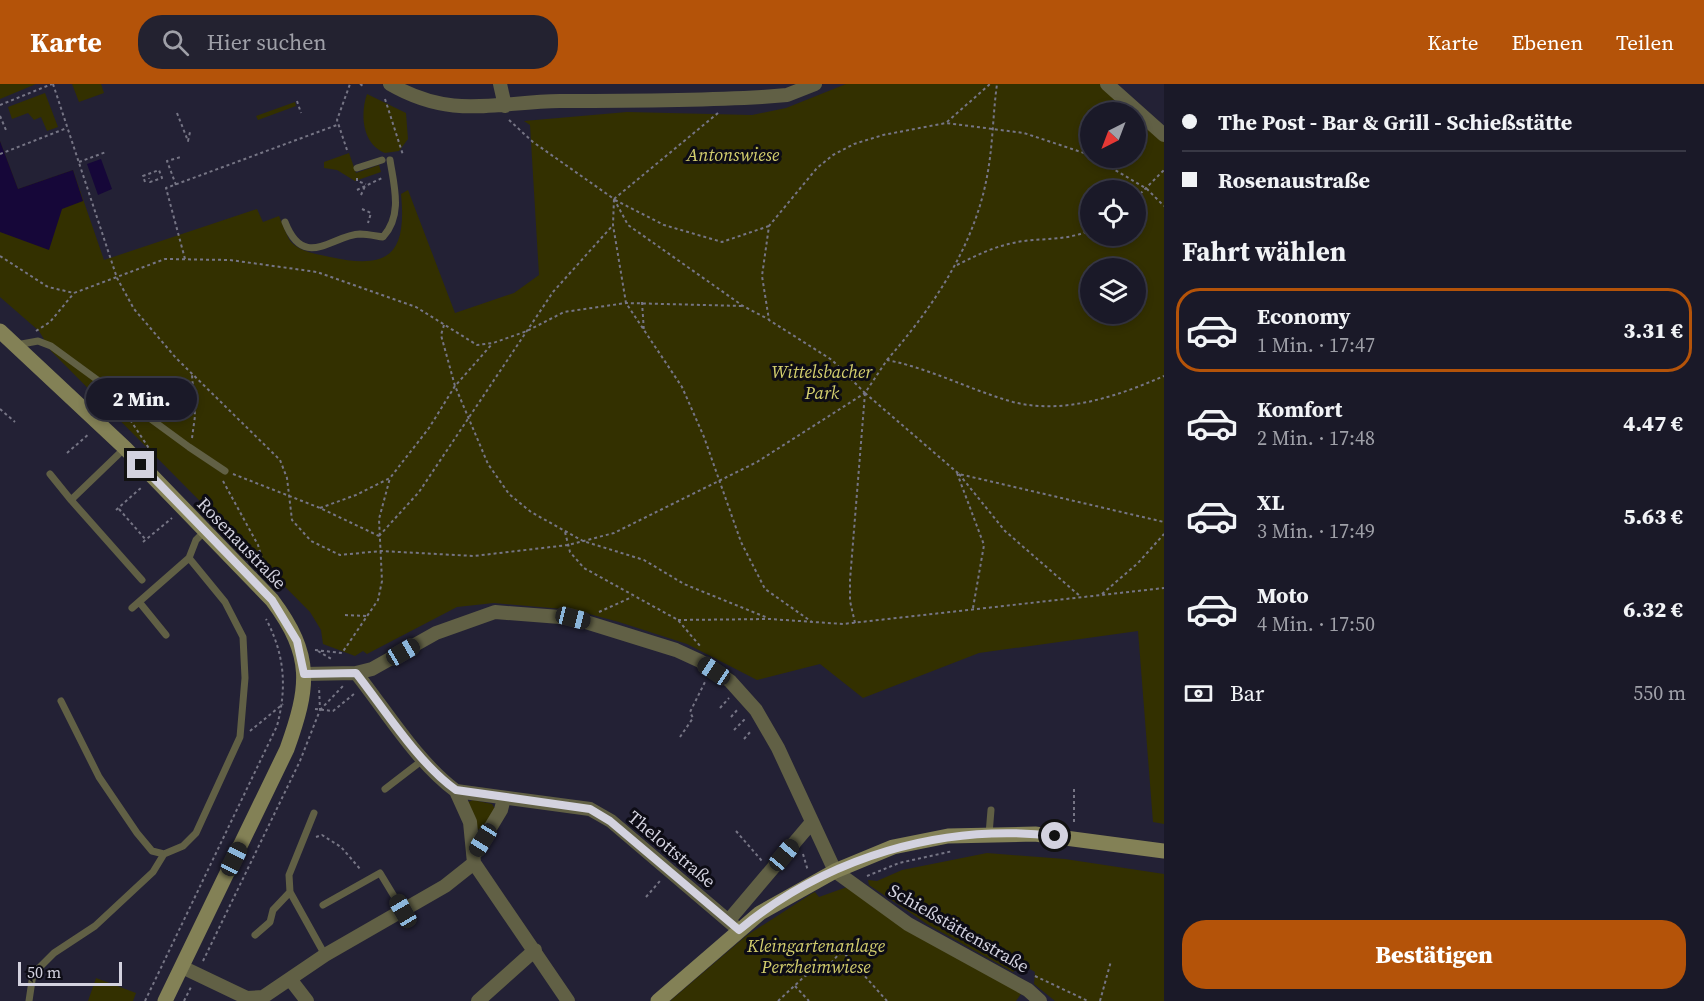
<!DOCTYPE html>
<html lang="de">
<head>
<meta charset="utf-8">
<style>
  :root { --surface:#1a1928; --page:#232230; --text:#f1f3f6; --muted:#9fa0a8; --line:#383845; --accent:#b45309 }
  body { margin:0; font-family:"Source Serif 4",serif; background:var(--page); color:var(--text); height:100vh; display:flex; flex-direction:column; font-size:22px; white-space:nowrap }
  * { box-sizing:border-box; margin:0 }
  p { font-size:20px; color:var(--muted) }
  .icon { flex:none; width:33px; height:33px; fill:none; stroke:currentColor; stroke-width:2; stroke-linecap:round; stroke-linejoin:round }
  .map { position:relative; flex:1; overflow:hidden }
  .drawer { display:flex; flex-direction:column; background:var(--surface); width:540px }
  .drawer>* { flex:none }
  .hud { display:grid; align-content:center; height:132px; padding:0 18px; background:var(--surface) }
  .needle { width:39px; rotate:222deg }
  .fabs { position:absolute; left:1080px; top:18px; display:grid; gap:12px }
  .fabs a { display:grid; place-items:center; width:66px; height:66px; border-radius:50%; background:var(--surface); box-shadow:0 3px 9px #0003,0 0 0 2px var(--line); font-size:30px }
  .scale { position:absolute; left:18px; bottom:15px; width:104px; box-sizing:border-box; padding-left:6px; border:3px solid #d3d2df; border-top:0; font-size:16px; line-height:21px; white-space:nowrap; color:#d3d2df; -webkit-text-stroke:4px #0d0c15; paint-order:stroke }
  .end { position:absolute; width:27px; height:27px; margin:-14px; border:8px solid #d3d2df; background:#111; box-shadow:0 0 0 3px #111 }
  .from { border-radius:50% }
  .bubble { position:absolute; height:42px; border-radius:21px; background:var(--surface); box-shadow:0 3px 9px #0003,0 0 0 2px var(--line); font-size:20px; font-weight:800; line-height:42px; text-align:center }
  .car { position:absolute; width:18px; height:36px; margin:-18px -9px; border-radius:8px; box-shadow:0 0 4px 2px #0007; background:linear-gradient(#222 24%,#8ab4d8 0 40%,#222 0 76%,#8ab4d8 0 86%,#222 0) }
  .hud b { display:flex; align-items:center; gap:21px; height:57px; font-size:22px }
  .hud b+b { border-top:2px solid var(--line) }
  .hud i { width:15px; height:15px; background:var(--text) }
  ul { padding:0; list-style:none }
  li { display:flex; align-items:center; gap:18px; height:84px; margin:0 12px 9px; padding:0 6px; border:3px solid transparent; border-radius:24px }
  li div { flex:1 }
  li b { display:block; font-size:22px }
  li em { font-style:normal; font-weight:800 }
  li.current { border-color:var(--accent) }
  li>.icon { width:54px; height:54px; stroke-width:1.5 }
  h2 { padding:0 18px; font-size:27px; line-height:72px }
  .pay { display:flex; align-items:center; gap:15px; height:66px; padding:0 18px; font-size:22px }
  .pay p { margin-inline-start:auto }
  .button { display:flex; gap:12px; margin-top:auto; padding:12px 18px }
  .button a { flex:1; height:69px; border-radius:24px; background:var(--accent); color:#fff; font-size:24px; font-weight:800; line-height:69px; text-align:center }
  header { display:flex; align-items:center; gap:36px; box-sizing:border-box; height:84px; padding:0 30px; background:var(--accent); color:#fff }
  header strong { font-size:28px }
  nav { display:flex; gap:33px; margin-inline-start:auto; font-size:21px }
  .search { width:420px; height:54px; background:var(--page); display:flex; align-items:center; gap:15px; box-sizing:border-box; padding:0 21px; border-radius:24px; color:var(--muted); font-size:22px }
  main { display:flex; flex:1; min-height:0 }
  .map>svg:first-child { display:block }
</style>
</head>
<body>
<header>
<strong>Karte</strong>
<div class="search"><svg class="icon" aria-label="search" viewBox="0 0 24 24"><circle cx="10" cy="10" r="6"/><path d="M15 15l6 6"/></svg>Hier suchen</div>
<nav><a>Karte</a><a>Ebenen</a><a>Teilen</a></nav>
</header>
<main>
<div class="map">
<svg width="1164" height="917" viewBox="0 0 1164 917">
  <rect width="100%" height="100%" fill="#232135"/>
  <path fill="#333000" fill-rule="evenodd" d="M0 0H36L0 15Z
    M72 0H101L104 9 79 18Z
    M846 0H1110L1164 47V740L1153 738 1138 547 979 569 863 614 820 580 757 596 687 560 619 538 574 526 494 519 457 523 367 570 363 567 355 572 323 560 321 546 310 528 51 267 39 247 0 213V57L18 105 73 86 104 176 257 125 263 138 279 132C283 140 286 151 291 158 300 168 317 170 330 173 389 186 407 170 401 110L408 106 455 229 514 209 539 191 530 41 524 37 627 28 752 31 786 24ZM1090 28H1136V74H1090ZM1090 106H1136V152H1090ZM1090 184H1136V230H1090Z
    M45 9 58 43 47 47 41 33 34 36 28 29 12 35 8 23Z
    M367 10 406 29 408 55 399 67 385 69C362 60 360 30 367 10Z
    M295 18 296 22 258 36 256 32Z
    M349 69 356 89 379 81 381 88 355 97 337 86 324 84V78Z
    M473 716 492 720 495 725 481 748 476 743 468 718Z
    M987 769 1065 775 1164 790V917H1055L1034 900 1035 888 1023 881 1013 888 927 840 869 801 868 796 877 797 902 786Z
    M847 803 1023 907 1016 917H670L746 852 811 810 815 808 819 813Z
    M96 894 136 909 133 917H88Z"/>
  <path fill="#160739" d="M0 57 18 105 73 86 83 117 62 125 49 166 0 148Z
    M101 75 112 105 98 111 87 80Z"/>
  <g fill="none" stroke-linecap="round" stroke-linejoin="round">
    <path stroke="#767585" stroke-width="2" stroke-dasharray="3 3" stroke-linecap="butt" d="M53 0 117 194 134 225 176 274 280 376 287 394 292 436 311 457 340 471 381 467 474 472 568 461 614 449 757 378 865 309
      M360 0 363 2
      M385 15 403 71
      M297 17 301 29
      M0 21 52 0
      M177 29 188 57 190 48
      M0 32 6 46
      M509 36 533 58 614 115 613 141 626 219 682 303 704 353 741 458 765 505 812 538
      M947 38 990 0
      M347 66 337 36 350 0
      M0 70 67 44
      M1090 71 1024 49 946 39 883 51 854 60 833 71 817 84 769 142 762 192 769 236 832 276 865 309 887 276C932 285 970 306 1013 318 1064 331 1118 312 1164 292
      M1095 74 1147 105 1164 122
      M79 78 106 68
      M357 94V97L366 100
      M145 98 143 92 159 86 162 94 150 98 149 94
      M176 101 167 77 181 73
      M357 106 384 93
      M361 111 365 102
      M1136 114 1164 86
      M614 115 628 141 743 222 768 235
      M614 115 718 29
      M615 116 664 141 722 158 769 142
      M362 125 371 129 368 139
      M0 172 48 203 74 209 165 175 230 176 317 188 416 223 477 261 493 259 527 247 564 228 626 219 743 222
      M185 175 166 104 337 41
      M957 181C975 172 993 163 1013 159 1038 153 1066 158 1090 146
      M642 218 644 248
      M444 241 441 251 455 302 488 380 509 410 531 428 583 457 644 476 684 500 768 534
      M36 247 50 238 74 209
      M887 276C934 222 976 160 988 87 993 58 993 29 997 0
      M865 309 959 390 1164 438
      M0 325 15 338
      M127 331 152 369
      M192 354 195 332 192 291
      M67 369 89 350
      M957 389 984 461 973 524
      M233 390 320 424 379 452
      M959 390 1005 447 1081 513
      M223 397 258 461 265 486
      M320 424 356 411 390 394 429 344 455 302 492 260
      M119 425 146 456
      M116 426 142 403
      M565 448 570 468 584 484 678 536 700 562
      M379 452 419 408 553 208 613 141
      M143 458 172 434
      M1102 510 1138 479 1164 450
      M599 528 632 513
      M345 531 366 532
      M678 536 770 535 843 540 1164 504
      M855 539 850 517V496L865 309
      M315 566 342 569 378 516 382 497 379 435 390 394
      M318 567 333 576
      M720 624 729 614
      M315 625 333 627 354 610
      M320 626 343 602
      M731 633 738 625
      M734 646 746 634
      M250 647 283 620
      M680 653 693 634 690 628 706 596
      M744 655 751 647
      M1074 705V739
      M736 747 762 777
      M316 753 322 751 341 763 361 786
      M803 770 808 787
      M867 792 899 779 953 767
      M646 813 660 797
      M203 877 300 677 320 626 319 603
      M1035 892 1088 917
      M795 902 809 917
      M145 917 277 642C287 604 285 571 266 535
      M184 917 192 901
      M778 917 805 892 831 879 839 870H845L887 917
      M1100 917 1111 877"/>
    <path stroke="#616045" stroke-width="7" d="M357 84 382 76
      M285 138C304 187 332 151 360 150 367 150 376 152 383 153 403 131 394 102 390 76
      M16 261 38 257 51 262 189 363 225 387
      M125 364 71 416 142 496
      M50 390 71 416
      M140 519 166 551
      M132 524 189 474
      M61 617 99 693 137 749 152 767 164 770
      M385 705 424 675
      M314 729 289 791 290 808 325 871
      M989 750 991 726
      M323 821 380 789 403 827
      M255 851 270 838 273 826 290 808
      M29 917 33 890 54 869 95 842 153 788 164 770 183 762 196 749 240 653 245 594 243 553 225 518 189 474 196 456 204 448"/>
    <path stroke="#616045" stroke-width="14" d="M390 0C452 36 495 18 560 17 627 17 695 17 762 13L787 11 815 0
      M500 0 505 22
      M1107 0 1164 51
      M356 589C387 628 416 677 456 707L590 725 611 737 739 846
      M304 590 356 589 372 585 436 549 495 528 573 534 676 566 700 577 730 597 756 626 778 664 835 787 908 840 1028 906 1040 917
      M456 707 470 738 474 779
      M474 771 501 726 504 714
      M474 779 568 917
      M729 836 812 738
      M182 883 247 914 263 913 325 871 445 802 474 779
      M290 895 307 917
      M478 917 535 866"/>
    <path stroke="#838156" stroke-width="15" d="M0 247 125 364 272 516C314 572 309 603 287 665L165 917
      M658 917 760 829 835 787 893 763 948 752 1035 750 1164 767"/>
  </g>
  <g fill="none" stroke-linecap="round" stroke-linejoin="round">
    <path stroke="#d3d2df" stroke-width="8" d="M141 381 272 516 297 557 304 590 356 589C385 626 418 679 456 706L590 725 610 737 739 846C827 773 942 739 1055 752"/>
  </g>
  <g text-anchor="middle" dominant-baseline="central" stroke-width="6" stroke-linejoin="round" paint-order="stroke">
    <g font-size="18" font-style="italic" fill="#d4cf6e" stroke="#0d0c15">
      <text x="733" y="70">Antonswiese</text>
      <text x="822" y="287">Wittelsbacher<tspan x="822" dy="21">Park</tspan></text>
      <text x="816" y="861">Kleingartenanlage<tspan x="816" dy="21">Perzheimwiese</tspan></text>
    </g>
    <g font-size="18" fill="#d3d2df" stroke="#0d0c15">
      <text transform="translate(242 459) rotate(46)">Rosenaustraße</text>
      <text transform="translate(672 765) rotate(40)">Thelottstraße</text>
      <text transform="translate(959 844) rotate(30)">Schießstättenstraße</text>
    </g>
  </g>
</svg>
<div class="fabs">
<a><svg class="needle" viewBox="-14 -14 28 28"><path d="M0-13l5 13h-10z" fill="#e53935"/><path d="M0 13l5-13h-10z" fill="#9fa0a8"/></svg></a>
<a><svg class="icon" aria-label="locate" viewBox="0 0 24 24"><circle cx="12" cy="12" r="6"/><path d="M12 2v4M12 18v4M2 12h4M18 12h4"/></svg></a>
<a><svg class="icon" aria-label="layers" viewBox="0 0 24 24"><path d="M12 4l9 5-9 5-9-5zM3 14l9 5 9-5"/></svg></a>
</div>
<div class="scale">50 m</div>
<i class="end from" style="left:1055px;top:752px"></i>
<i class="end" style="left:141px;top:381px"></i>
<div class="bubble" style="left:86px;top:294px;width:111px">2 Min.</div>
<i class="car" style="left:573px;top:534px;rotate:104deg"></i>
<i class="car" style="left:403px;top:568px;rotate:60deg"></i>
<i class="car" style="left:714px;top:587px;rotate:304deg"></i>
<i class="car" style="left:483px;top:756px;rotate:212deg"></i>
<i class="car" style="left:784px;top:771px;rotate:40deg"></i>
<i class="car" style="left:234px;top:775px;rotate:26deg"></i>
<i class="car" style="left:403px;top:827px;rotate:330deg"></i>
</div>
<section class="drawer">
<div class="hud">
<b><i class="from"></i>The Post - Bar &amp; Grill - Schießstätte</b>
<b><i></i>Rosenaustraße</b>
</div>
<h2>Fahrt wählen</h2>
<ul>
<li class="current"><svg class="icon" aria-label="car" viewBox="0 0 24 24"><path d="M5 17H2v-5l4-1 3-4h7l3 4 3 1v5h-3M9 17h6M6 11h13"/><circle cx="7" cy="17" r="2"/><circle cx="17" cy="17" r="2"/></svg><div><b>Economy</b><p>1 Min. · 17:47</p></div><em>3.31 €</em></li>
<li><svg class="icon" aria-label="car" viewBox="0 0 24 24"><path d="M5 17H2v-5l4-1 3-4h7l3 4 3 1v5h-3M9 17h6M6 11h13"/><circle cx="7" cy="17" r="2"/><circle cx="17" cy="17" r="2"/></svg><div><b>Komfort</b><p>2 Min. · 17:48</p></div><em>4.47 €</em></li>
<li><svg class="icon" aria-label="car" viewBox="0 0 24 24"><path d="M5 17H2v-5l4-1 3-4h7l3 4 3 1v5h-3M9 17h6M6 11h13"/><circle cx="7" cy="17" r="2"/><circle cx="17" cy="17" r="2"/></svg><div><b>XL</b><p>3 Min. · 17:49</p></div><em>5.63 €</em></li>
<li><svg class="icon" aria-label="car" viewBox="0 0 24 24"><path d="M5 17H2v-5l4-1 3-4h7l3 4 3 1v5h-3M9 17h6M6 11h13"/><circle cx="7" cy="17" r="2"/><circle cx="17" cy="17" r="2"/></svg><div><b>Moto</b><p>4 Min. · 17:50</p></div><em>6.32 €</em></li>
</ul>
<div class="pay"><svg class="icon" aria-label="cash" viewBox="0 0 24 24"><path d="M3 7h18v10H3z"/><circle cx="12" cy="12" r="2"/></svg>Bar<p>550 m</p></div>
<div class="button"><a>Bestätigen</a></div>
</section>
</main>
</body>
</html>
